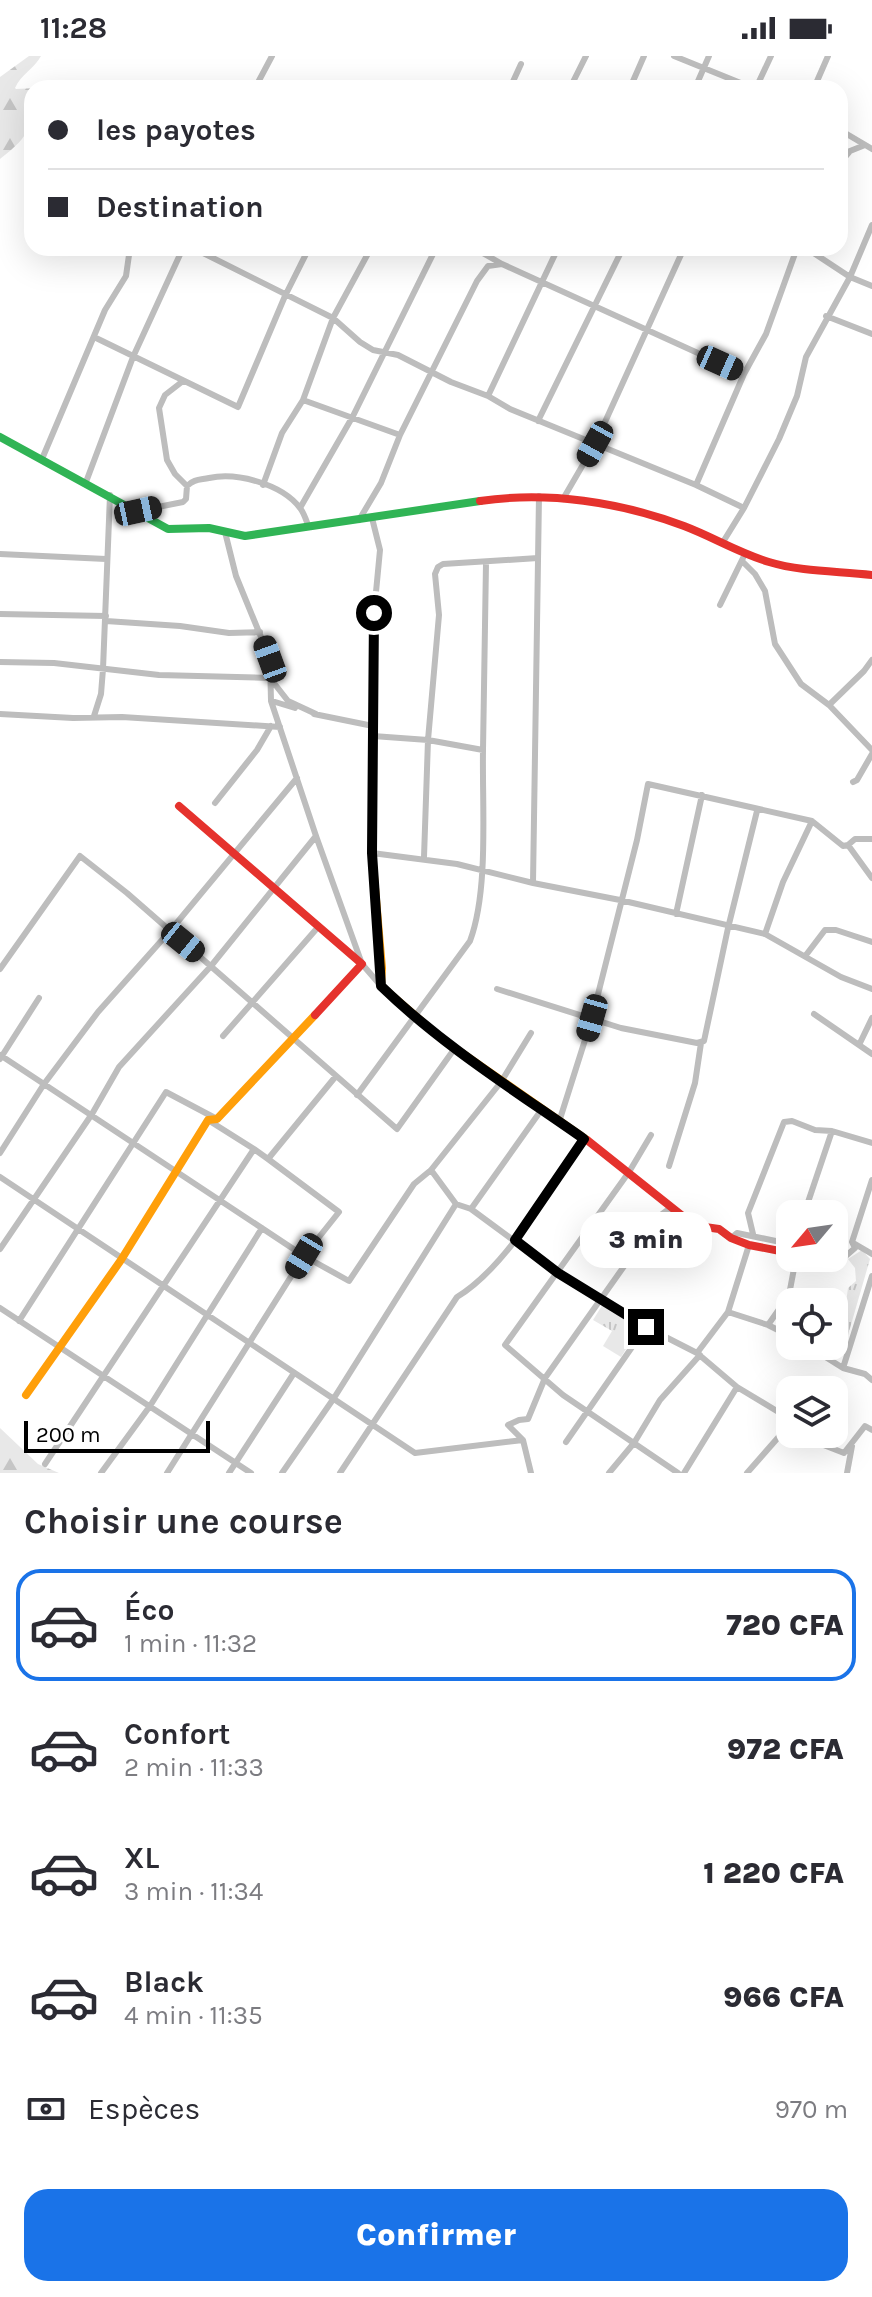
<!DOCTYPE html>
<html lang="fr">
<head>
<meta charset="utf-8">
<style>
  :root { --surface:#fff; --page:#f7f7f7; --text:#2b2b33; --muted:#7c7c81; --line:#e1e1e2; --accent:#1a73e8 }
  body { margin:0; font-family:Karla,sans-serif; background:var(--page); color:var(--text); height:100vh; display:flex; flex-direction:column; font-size:30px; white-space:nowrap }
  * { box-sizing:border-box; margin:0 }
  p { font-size:26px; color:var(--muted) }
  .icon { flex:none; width:44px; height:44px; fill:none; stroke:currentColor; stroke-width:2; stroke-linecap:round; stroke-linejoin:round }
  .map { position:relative; height:1417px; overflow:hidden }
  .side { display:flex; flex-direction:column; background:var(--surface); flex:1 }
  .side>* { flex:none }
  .guide { position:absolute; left:24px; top:24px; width:824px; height:176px; border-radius:24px; box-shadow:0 8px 32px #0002; display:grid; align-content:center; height:176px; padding:0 24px; background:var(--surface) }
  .needle { width:52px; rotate:241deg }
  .tools { position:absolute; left:776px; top:1144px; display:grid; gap:16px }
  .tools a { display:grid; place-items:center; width:72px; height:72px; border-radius:16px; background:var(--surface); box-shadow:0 8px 32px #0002; font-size:40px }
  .scale { position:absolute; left:24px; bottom:20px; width:186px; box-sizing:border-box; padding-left:8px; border:4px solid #000; border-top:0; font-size:22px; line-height:28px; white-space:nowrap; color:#000; -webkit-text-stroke:6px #fff; paint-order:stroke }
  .end { position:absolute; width:36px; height:36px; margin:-18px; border:10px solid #000; background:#fff; box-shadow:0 0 0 4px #fff }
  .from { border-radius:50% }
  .bubble { position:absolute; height:56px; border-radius:24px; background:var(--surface); box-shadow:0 8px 32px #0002; font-size:26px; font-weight:800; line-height:56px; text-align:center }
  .car { position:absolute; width:24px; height:48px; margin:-24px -12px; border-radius:10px; box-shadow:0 0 6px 2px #0007; background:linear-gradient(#222 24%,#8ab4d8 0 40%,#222 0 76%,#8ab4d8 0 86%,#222 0) }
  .guide b { display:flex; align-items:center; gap:28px; height:76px; font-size:30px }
  .guide b+b { border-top:2px solid var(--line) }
  .guide i { width:20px; height:20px; background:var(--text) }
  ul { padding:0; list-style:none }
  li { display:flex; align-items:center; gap:24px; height:112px; margin:0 16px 12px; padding:0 8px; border:4px solid transparent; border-radius:24px }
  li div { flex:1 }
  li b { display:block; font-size:30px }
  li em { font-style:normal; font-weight:800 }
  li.on { border-color:var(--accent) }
  li>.icon { width:72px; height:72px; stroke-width:1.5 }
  h2 { padding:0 24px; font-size:36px; line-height:96px }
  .pay { display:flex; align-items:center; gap:20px; height:88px; padding:0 24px; font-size:30px }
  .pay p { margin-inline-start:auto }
  .action { display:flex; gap:16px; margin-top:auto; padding:16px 24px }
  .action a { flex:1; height:92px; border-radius:24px; background:var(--accent); color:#fff; font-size:32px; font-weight:800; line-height:92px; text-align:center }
  .status { display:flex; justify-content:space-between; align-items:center; height:56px; padding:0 40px; background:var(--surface); direction:ltr }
  .status svg { height:22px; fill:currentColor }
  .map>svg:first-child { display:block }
</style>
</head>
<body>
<div class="status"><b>11:28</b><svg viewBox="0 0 49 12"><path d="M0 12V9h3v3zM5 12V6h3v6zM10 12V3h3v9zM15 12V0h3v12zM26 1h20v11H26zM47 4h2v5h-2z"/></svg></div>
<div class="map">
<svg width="872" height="1417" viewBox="0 0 872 1417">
  <defs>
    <pattern id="grass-tufts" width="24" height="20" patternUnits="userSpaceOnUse" patternTransform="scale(2)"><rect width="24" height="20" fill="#e8e8e8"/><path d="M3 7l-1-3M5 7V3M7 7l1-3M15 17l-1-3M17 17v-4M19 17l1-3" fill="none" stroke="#c5c5c5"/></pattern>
    <pattern id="forest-firs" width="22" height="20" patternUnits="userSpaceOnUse" patternTransform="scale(2)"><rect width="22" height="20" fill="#e8e8e8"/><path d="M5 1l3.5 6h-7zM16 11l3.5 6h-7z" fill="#c5c5c5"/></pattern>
  </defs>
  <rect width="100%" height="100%" fill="#fff"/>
  <path fill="url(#grass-tufts)" d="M862 1194 870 1203 846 1286 834 1288V1248L846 1247 848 1232 856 1225 855 1212 848 1203Z
    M603 1248 640 1271 621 1301 603 1290 612 1275 593 1264Z"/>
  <path fill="url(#forest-firs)" d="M29 0H41C34 13 21 18 15 32L16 33 37 32H32C32 72 32 78 0 103V21Z
    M0 1372 38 1408 59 1417H0Z"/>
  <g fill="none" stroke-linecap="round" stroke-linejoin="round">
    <path stroke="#bdbdbd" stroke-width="6" d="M674 0 753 32
      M255 32 272 0
      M510 32 521 8
      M570 32 586 0
      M630 32 644 0
      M695 32 709 0
      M756 32 771 0
      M814 32 828 0
      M840 74 872 93
      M840 107 850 95 865 89
      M193 192 333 262 360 286 373 294 398 299 451 326 488 340 510 353 696 429 744 452
      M474 192 502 208 744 318
      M806 192 850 221 872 230
      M826 260 872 278
      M94 281 238 351 285 240 309 192
      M183 325 165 339 159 352 167 404 175 418 187 430
      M488 340 558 192
      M303 344 400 379
      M538 365 623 192
      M42 403 105 254 126 220 130 192
      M86 426 133 301 183 192
      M263 429 282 377 303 344 333 262 371 192
      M696 429 744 318 766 278 797 192
      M563 443 595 388 684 192
      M300 452 353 360 436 192
      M138 455 183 446 186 443 187 430C194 423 200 424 209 422 237 416 282 428 300 452 304 457 306 464 308 469
      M372 462 380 494 374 557 373 680 428 684 439 559 435 518 438 511 443 508 538 502
      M359 464 381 427 400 379 477 225 488 210 502 208
      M225 476 236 520 270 603 271 645 316 780 362 908 381 930
      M723 486 744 452 779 383 797 340 806 301 850 221 872 169
      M0 498 106 503
      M742 505 755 518 765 535 775 588 801 628 829 649
      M720 549 743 502
      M0 558 106 560
      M106 565 180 570 229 577 260 576
      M872 604 864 615 829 649 872 694
      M0 606 54 607 159 619 270 622 288 645 316 658
      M272 645 295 652
      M0 658 73 662 122 661 280 671
      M314 658 373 670
      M94 660 101 638 103 613 110 439
      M853 726 857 724 872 698
      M215 747 257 694 271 670
      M848 789 855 783H872
      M372 797 457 808 533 827 620 844 765 878 841 921 872 933
      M424 801 428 684 483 694 486 507
      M533 827 539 440
      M676 858 702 739
      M765 878 783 826 812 765 843 790 848 789 872 822
      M806 899 825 874H836L872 886
      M0 913 80 800 127 837 397 1073 455 992
      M497 933 621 972 697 987 704 985 728 872 757 755
      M814 958 872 998
      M223 980 319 870
      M859 989 872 962
      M0 999 304 1200 349 1225 414 1128 431 1114 501 1026 531 977
      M0 1003 39 942
      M357 1039 470 885C489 834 482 750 483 694
      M208 1064 254 1093
      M559 1066 592 962 637 784 648 728 812 765
      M651 1079 629 1116 505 1289 563 1339 678 1417
      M0 1097 44 1028 98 956 170 875 297 722
      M669 1110 695 1027 701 987
      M431 1114 456 1148 471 1153 542 1053
      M0 1121 415 1397 523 1384
      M471 1153 558 1217 646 1271 697 1297 737 1331 790 1363
      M804 1158 832 1075
      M753 1178 748 1157 784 1066 792 1065 815 1074 832 1075 872 1087
      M731 1182 737 1177 790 1188
      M855 1188 872 1198
      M0 1193 92 1058 119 1011 211 910 316 780
      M820 1202 840 1205 855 1192 852 1186 872 1124
      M0 1252 251 1417
      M728 1256 749 1189
      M19 1265 166 1036 217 1063
      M768 1269 789 1239 796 1202
      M808 1290 843 1312 872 1220
      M697 1297 728 1256 768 1269 790 1280
      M843 1312 865 1318 872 1324
      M809 1378 821 1388 844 1397 865 1370 872 1374
      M566 1386 646 1271
      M45 1408 254 1093 268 1103 336 1020
      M101 1417 150 1350 262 1172
      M167 1417 304 1200 339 1156 268 1103
      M229 1417 294 1317
      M282 1417 334 1342 456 1148
      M340 1417 457 1241C507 1211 550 1132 584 1083
      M531 1417 523 1384 508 1369 519 1364 528 1363 545 1322 632 1199 646 1170 669 1153 675 1157
      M609 1417 634 1387 660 1344 700 1299
      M684 1417 737 1331
      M747 1417 790 1368
      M847 1417 852 1390"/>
    <path stroke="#30b455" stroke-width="8" d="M0 381 168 473 209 472 245 480 480 445"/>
    <path stroke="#ff9f0a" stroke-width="8" d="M373 680 372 797 382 912 381 930 442 983 587 1084
      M26 1339 121 1204 208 1064 217 1063 315 959"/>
    <path stroke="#e5322d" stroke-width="8" d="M480 445C548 435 620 446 684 470 713 481 739 497 769 506 802 516 838 515 872 519
      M179 750 362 908 315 959
      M587 1084 685 1162 705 1171 719 1173 731 1182 749 1189 790 1197"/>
  </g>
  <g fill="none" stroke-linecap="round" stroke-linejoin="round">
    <path stroke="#000" stroke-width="10" d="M374 557 372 797 381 930C442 989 514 1034 584 1083L515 1184 558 1217 646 1271"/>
  </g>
</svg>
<div class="tools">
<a><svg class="needle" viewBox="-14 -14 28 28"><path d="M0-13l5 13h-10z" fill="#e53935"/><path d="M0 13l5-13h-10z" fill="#7c7c81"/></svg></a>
<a><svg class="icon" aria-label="locate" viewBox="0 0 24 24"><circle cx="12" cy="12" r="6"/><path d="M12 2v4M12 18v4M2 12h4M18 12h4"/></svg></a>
<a><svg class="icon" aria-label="layers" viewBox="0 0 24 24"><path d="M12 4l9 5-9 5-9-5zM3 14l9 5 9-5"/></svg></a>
</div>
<div class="scale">200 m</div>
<i class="end from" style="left:374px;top:557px"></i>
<i class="end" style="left:646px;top:1271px"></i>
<div class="bubble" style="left:580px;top:1156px;width:132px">3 min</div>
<i class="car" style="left:720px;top:307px;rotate:114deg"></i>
<i class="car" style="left:595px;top:388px;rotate:209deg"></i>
<i class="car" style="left:138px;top:455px;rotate:78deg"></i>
<i class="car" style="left:270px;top:603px;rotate:340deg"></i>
<i class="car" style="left:183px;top:886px;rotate:129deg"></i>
<i class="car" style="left:592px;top:962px;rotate:196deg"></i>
<i class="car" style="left:304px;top:1200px;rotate:211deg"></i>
<div class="guide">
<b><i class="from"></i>les payotes</b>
<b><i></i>Destination</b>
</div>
</div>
<section class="side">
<h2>Choisir une course</h2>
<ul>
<li class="on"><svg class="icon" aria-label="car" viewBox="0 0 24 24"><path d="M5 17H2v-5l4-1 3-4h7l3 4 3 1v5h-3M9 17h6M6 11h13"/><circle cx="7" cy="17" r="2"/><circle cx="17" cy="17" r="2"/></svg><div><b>Éco</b><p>1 min · 11:32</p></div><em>720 CFA</em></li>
<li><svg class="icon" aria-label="car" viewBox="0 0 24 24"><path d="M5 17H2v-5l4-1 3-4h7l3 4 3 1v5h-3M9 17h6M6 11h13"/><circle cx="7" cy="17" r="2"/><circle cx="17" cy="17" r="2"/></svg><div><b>Confort</b><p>2 min · 11:33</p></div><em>972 CFA</em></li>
<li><svg class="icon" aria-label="car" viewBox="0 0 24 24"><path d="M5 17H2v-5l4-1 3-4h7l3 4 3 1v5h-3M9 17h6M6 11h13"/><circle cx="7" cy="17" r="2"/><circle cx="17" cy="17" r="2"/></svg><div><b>XL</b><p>3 min · 11:34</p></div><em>1 220 CFA</em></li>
<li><svg class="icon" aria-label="car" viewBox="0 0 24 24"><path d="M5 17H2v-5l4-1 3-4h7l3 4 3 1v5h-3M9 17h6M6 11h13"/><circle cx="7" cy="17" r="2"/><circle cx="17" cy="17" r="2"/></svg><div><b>Black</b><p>4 min · 11:35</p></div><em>966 CFA</em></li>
</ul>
<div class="pay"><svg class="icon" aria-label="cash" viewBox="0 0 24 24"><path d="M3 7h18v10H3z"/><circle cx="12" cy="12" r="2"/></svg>Espèces<p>970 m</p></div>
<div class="action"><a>Confirmer</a></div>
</section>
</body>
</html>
